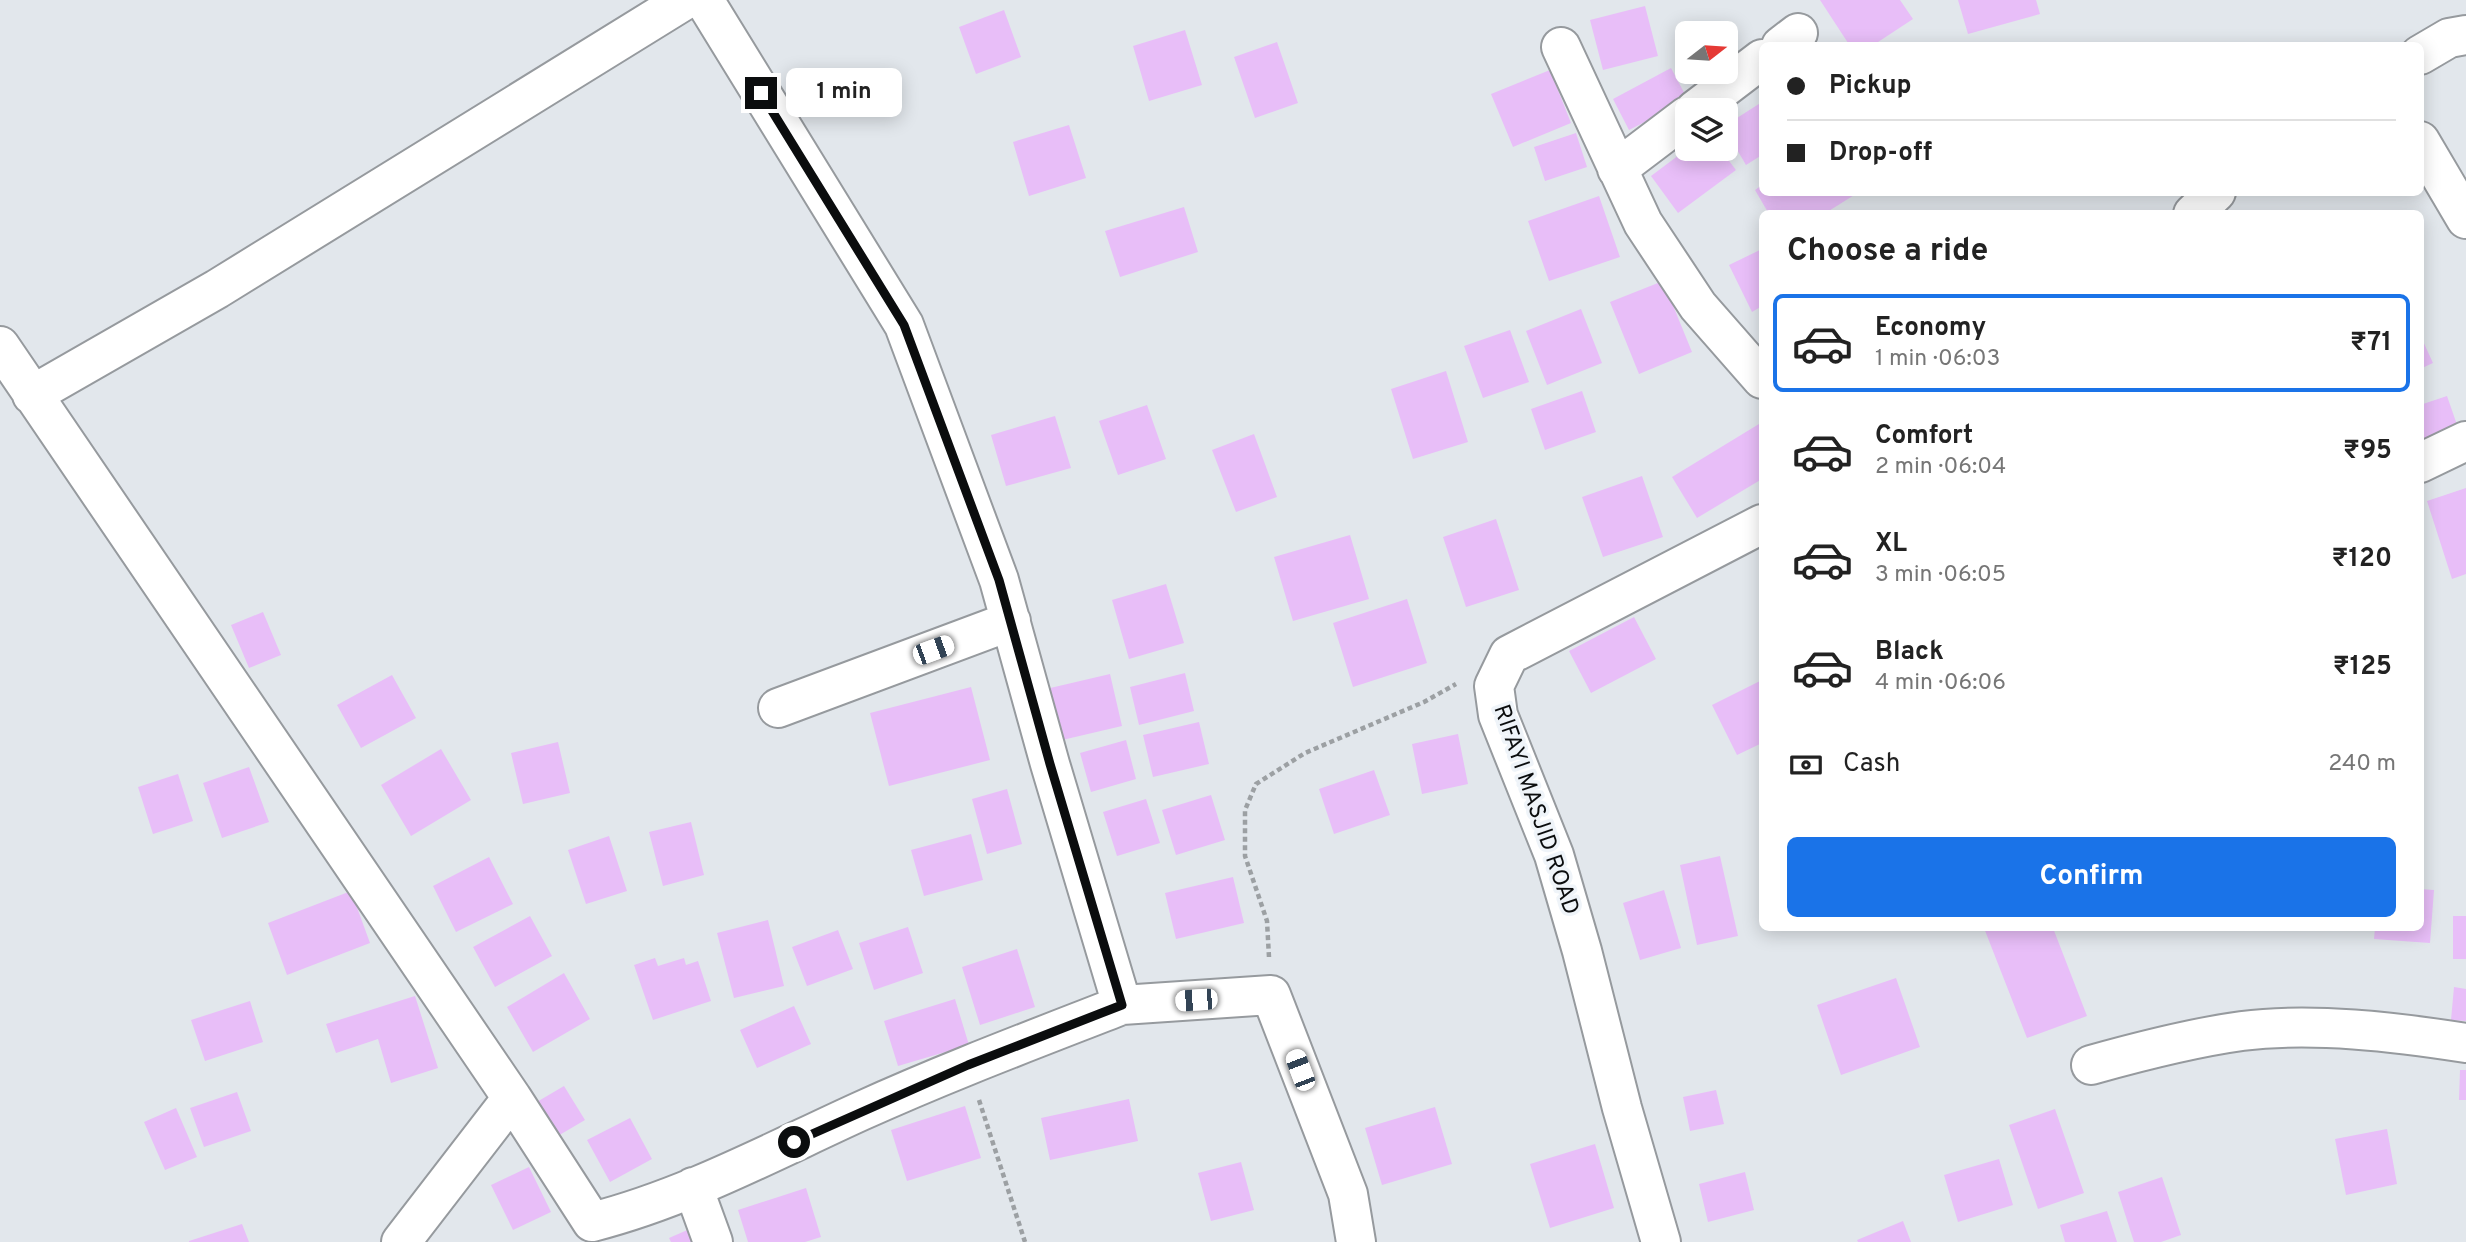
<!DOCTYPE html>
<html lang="en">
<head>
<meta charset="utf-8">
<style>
  :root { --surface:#fff; --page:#f2f2f2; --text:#222; --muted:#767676; --line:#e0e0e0; --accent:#1a73e8 }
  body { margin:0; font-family:Overpass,sans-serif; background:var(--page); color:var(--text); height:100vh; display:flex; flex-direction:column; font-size:26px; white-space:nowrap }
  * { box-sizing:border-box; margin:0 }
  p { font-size:23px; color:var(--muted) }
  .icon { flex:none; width:38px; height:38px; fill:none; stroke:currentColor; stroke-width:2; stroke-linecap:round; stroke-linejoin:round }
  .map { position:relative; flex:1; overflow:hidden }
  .details { position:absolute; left:1759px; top:210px; width:665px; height:721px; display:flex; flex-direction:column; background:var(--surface); border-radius:10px; box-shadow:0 4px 18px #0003 }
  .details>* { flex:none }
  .banner { position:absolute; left:1759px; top:42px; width:665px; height:154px; border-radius:10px; box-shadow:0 4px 18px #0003; display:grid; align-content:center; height:154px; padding:0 28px; background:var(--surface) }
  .needle { width:46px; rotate:73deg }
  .tools { position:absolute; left:1675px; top:21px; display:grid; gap:14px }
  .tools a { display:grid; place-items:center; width:63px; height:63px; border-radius:10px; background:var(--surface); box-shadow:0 4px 18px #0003; font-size:35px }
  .end { position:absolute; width:32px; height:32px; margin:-16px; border:9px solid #0b0d0e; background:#fff; box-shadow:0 0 0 4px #fff }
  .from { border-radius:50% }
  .bubble { position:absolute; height:49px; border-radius:10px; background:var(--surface); box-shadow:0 4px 18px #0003; font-size:23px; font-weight:700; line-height:49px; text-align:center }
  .car { position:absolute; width:21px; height:42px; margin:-21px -10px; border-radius:9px; box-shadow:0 0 5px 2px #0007; background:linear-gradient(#fff 24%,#345 0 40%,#fff 0 76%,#345 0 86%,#fff 0) }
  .banner b { display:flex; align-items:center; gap:24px; height:66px; font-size:26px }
  .banner b+b { border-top:2px solid var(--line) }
  .banner i { width:18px; height:18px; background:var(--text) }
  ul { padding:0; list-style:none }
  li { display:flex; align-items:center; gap:21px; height:98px; margin:0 14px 10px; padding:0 14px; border:4px solid transparent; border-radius:10px }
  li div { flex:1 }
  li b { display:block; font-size:26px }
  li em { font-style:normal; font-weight:700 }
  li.on { border-color:var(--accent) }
  li>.icon { width:63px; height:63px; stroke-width:1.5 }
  h2 { padding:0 28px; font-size:32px; line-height:84px }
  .pay { display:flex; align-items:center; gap:18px; height:77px; padding:0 28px; font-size:26px }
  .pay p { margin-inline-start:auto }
  .action { display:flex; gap:14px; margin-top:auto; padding:14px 28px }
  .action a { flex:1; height:80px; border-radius:10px; background:var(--accent); color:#fff; font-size:28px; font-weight:700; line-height:80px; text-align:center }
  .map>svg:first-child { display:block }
</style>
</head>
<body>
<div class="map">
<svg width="2466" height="1242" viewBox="0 0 2466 1242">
  <rect width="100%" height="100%" fill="#e2e7ec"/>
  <path fill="#e8bef8" d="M1820 0H1900L1913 19 1872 46H1850Z
    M1958 0H2036L2040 14 1968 34Z
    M1645 6 1658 56 1603 70 1590 20Z
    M1004 10 1021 57 976 74 959 27Z
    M1185 30 1202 85 1149 101 1133 46Z
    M1277 42 1298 103 1255 118 1234 57Z
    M1671 68 1688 100 1629 130 1613 99Z
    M1550 70 1571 123 1513 147 1491 94Z
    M1762 102V155L1746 165 1726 131V125Z
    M1069 125 1086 178 1029 196 1013 142Z
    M1576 133 1587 167 1545 181 1534 147Z
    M1687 149H1720L1736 170 1678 213 1651 176Z
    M1762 185V192H1859L1824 214H1769L1755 190Z
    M1599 196 1620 257 1549 281 1528 221Z
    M1184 207 1198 252 1120 277 1105 231Z
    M1762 249V306L1752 312 1729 265Z
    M1663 281 1692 352 1639 374 1610 302Z
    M1581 309 1602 363 1547 385 1526 331Z
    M1510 330 1529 382 1483 398 1464 346Z
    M2422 339 2433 363 2420 369V340Z
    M1446 371 1468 442 1413 459 1391 389Z
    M1582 391 1596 432 1545 450 1531 409Z
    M2447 396 2463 442 2420 456V405Z
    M1147 405 1166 459 1118 475 1099 421Z
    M1055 416 1071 468 1006 486 991 435Z
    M1759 424 1762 429V479L1697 518 1672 477Z
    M1254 434 1277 497 1236 512 1212 450Z
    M1642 476 1663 537 1603 557 1582 497Z
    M2466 488V574L2452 579 2427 501Z
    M1496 519 1519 590 1466 607 1443 537Z
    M1350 535 1369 599 1293 621 1274 557Z
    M1166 584 1184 643 1129 659 1112 600Z
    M1407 599 1427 663 1353 687 1333 623Z
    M263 612 281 655 249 668 231 625Z
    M1634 617 1656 659 1591 693 1569 651Z
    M1185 673 1194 711 1139 725 1130 687Z
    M1110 674 1122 726 1058 741 1046 689Z
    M392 675 416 718 361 748 337 705Z
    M1762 680V743L1737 755 1712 705Z
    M971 687 990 760 889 786 870 713Z
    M1199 722 1209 764 1153 777 1143 735Z
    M1458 734 1468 784 1422 794 1412 744Z
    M1126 740 1136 779 1091 792 1080 753Z
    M558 742 570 793 523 804 511 753Z
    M441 749 471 800 411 836 381 785Z
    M249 767 269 822 222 838 203 783Z
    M1374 770 1390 815 1334 834 1319 789Z
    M178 774 193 821 153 834 138 787Z
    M1007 789 1022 844 987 854 972 799Z
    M1211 795 1225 840 1176 855 1162 810Z
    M1146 799 1160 843 1117 856 1103 812Z
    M691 822 704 875 663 886 649 832Z
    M971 834 983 880 924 896 911 850Z
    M609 836 627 891 586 904 568 850Z
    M1720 856 1738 936 1697 945 1680 865Z
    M489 857 513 904 456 932 433 886Z
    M1233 877 1244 923 1176 939 1165 893Z
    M2420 889 2434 890 2430 943 2374 939 2375 928H2420Z
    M1664 890 1681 948 1640 960 1623 903Z
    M351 891 370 943 287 975 268 923Z
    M530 916 552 956 495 987 473 947Z
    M2453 916H2466V959H2453Z
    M768 920 784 986 734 998 717 933Z
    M908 927 923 973 874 990 859 943Z
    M1984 928H2053L2087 1016 2027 1038Z
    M838 930 853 969 807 986 792 947Z
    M1017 949 1035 1007 980 1025 962 967Z
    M655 958 658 966 684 958 686 965 698 961 711 1001 653 1020 634 965Z
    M564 973 590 1019 533 1052 507 1007Z
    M1896 978 1920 1047 1841 1075 1817 1005Z
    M2454 987 2466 989V1021L2451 1020Z
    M415 996 438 1068 391 1083 378 1039 336 1053 326 1024Z
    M955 999 969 1045 898 1066 884 1021Z
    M250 1001 263 1042 205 1061 191 1020Z
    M794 1006 811 1044 757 1068 740 1030Z
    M2460 1070H2466V1100H2459Z
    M564 1086 585 1120 551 1140 530 1106Z
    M1716 1090 1724 1124 1690 1131 1683 1097Z
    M237 1092 251 1131 204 1147 190 1108Z
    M1129 1099 1138 1141 1050 1160 1041 1118Z
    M965 1106 981 1158 907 1181 891 1130Z
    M1435 1107 1452 1164 1382 1185 1365 1128Z
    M176 1108 197 1157 165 1170 144 1122Z
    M2055 1109 2084 1193 2038 1209 2009 1125Z
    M630 1118 652 1159 610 1182 587 1140Z
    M2387 1129 2397 1184 2346 1195 2335 1139Z
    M1595 1144 1614 1208 1550 1228 1530 1164Z
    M1999 1159 2013 1205 1958 1222 1944 1175Z
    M1241 1162 1254 1210 1211 1221 1198 1173Z
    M529 1167 551 1212 513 1230 491 1185Z
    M1745 1172 1754 1210 1708 1222 1699 1184Z
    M2162 1177 2181 1235 2161 1242H2134L2118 1192Z
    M806 1188 821 1237 805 1242H748L738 1210Z
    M2107 1211 2117 1242H2065L2060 1225Z
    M1903 1221 1911 1242H1858L1857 1240Z
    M242 1224 249 1242H189V1241Z
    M692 1228 698 1242H671L669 1238Z"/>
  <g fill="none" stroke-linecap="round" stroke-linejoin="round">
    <defs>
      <path id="minor" d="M704 0 904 325 999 580 1050 764 1122 1005 1271 995 1348 1194 1356 1242
        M1781 46 1798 33
        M1561 47 1643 223 1698 306 1762 379
        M2420 55 2449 38 2466 35
        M1695 110 1762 59
        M2420 141 2466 219
        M1617 169 1687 116
        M2193 214 2216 192
        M0 346 512 1098 401 1242
        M32 395 217 289 685 0
        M2420 463 2466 441
        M778 708 1011 621
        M2091 1065C2141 1051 2191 1038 2242 1031 2312 1022 2396 1032 2466 1043
        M512 1098 592 1222C686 1198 773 1151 861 1111 947 1072 1035 1039 1122 1005
        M693 1187 713 1242
        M1661 1242 1622 1108 1582 951 1554 855 1498 715 1494 686 1509 655 1762 524"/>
    </defs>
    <use href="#minor" stroke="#969a9e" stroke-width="42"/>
    <path stroke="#9ca0a3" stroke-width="4.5" stroke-dasharray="5 3.5" stroke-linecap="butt" d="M1269 957 1267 921 1245 856V810L1256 784 1305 753 1424 702 1456 684
      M979 1100 1025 1242"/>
    <use href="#minor" stroke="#fff" stroke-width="38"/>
  </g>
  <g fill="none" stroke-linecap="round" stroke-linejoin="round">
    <path stroke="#0b0d0e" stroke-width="9" d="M761 93 904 325 999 580 1050 764 1122 1005 968 1065 794 1142"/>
  </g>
  <g text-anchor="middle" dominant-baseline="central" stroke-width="7" stroke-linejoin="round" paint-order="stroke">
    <g font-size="23" fill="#0b0d0e" stroke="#eff4f9">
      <text transform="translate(1535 810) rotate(71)">RIFAYI MASJID ROAD</text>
    </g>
  </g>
</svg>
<div class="tools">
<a><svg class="needle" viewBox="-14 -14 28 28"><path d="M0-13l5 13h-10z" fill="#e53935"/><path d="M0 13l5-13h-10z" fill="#767676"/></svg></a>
<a><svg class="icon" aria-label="layers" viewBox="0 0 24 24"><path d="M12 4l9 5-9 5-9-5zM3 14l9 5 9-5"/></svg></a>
</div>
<i class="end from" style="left:794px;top:1142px"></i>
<i class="end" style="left:761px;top:93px"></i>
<div class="bubble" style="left:786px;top:68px;width:116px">1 min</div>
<i class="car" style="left:933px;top:650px;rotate:70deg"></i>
<i class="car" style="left:1196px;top:1000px;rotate:266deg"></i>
<i class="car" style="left:1300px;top:1070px;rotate:339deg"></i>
<div class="banner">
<b><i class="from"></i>Pickup</b>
<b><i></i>Drop-off</b>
</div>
<section class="details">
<h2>Choose a ride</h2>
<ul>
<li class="on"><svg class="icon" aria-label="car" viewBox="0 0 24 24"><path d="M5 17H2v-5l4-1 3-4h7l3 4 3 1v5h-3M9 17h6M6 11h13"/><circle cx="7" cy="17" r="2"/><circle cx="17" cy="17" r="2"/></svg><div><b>Economy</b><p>1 min · 06:03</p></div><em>₹71</em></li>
<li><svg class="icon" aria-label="car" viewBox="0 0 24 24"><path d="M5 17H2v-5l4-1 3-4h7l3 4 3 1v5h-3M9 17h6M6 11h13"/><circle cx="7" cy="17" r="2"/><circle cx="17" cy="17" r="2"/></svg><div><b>Comfort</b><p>2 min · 06:04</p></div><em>₹95</em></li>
<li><svg class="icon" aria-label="car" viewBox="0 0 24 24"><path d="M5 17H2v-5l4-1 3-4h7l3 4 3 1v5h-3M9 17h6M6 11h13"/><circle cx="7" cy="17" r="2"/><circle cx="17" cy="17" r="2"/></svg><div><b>XL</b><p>3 min · 06:05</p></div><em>₹120</em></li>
<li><svg class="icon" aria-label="car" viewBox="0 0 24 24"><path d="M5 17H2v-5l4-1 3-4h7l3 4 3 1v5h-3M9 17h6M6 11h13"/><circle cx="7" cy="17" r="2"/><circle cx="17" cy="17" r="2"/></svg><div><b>Black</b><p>4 min · 06:06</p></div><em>₹125</em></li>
</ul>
<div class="pay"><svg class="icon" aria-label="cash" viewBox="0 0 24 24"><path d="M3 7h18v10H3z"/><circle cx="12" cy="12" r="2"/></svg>Cash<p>240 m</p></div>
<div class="action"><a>Confirm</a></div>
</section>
</div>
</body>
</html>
